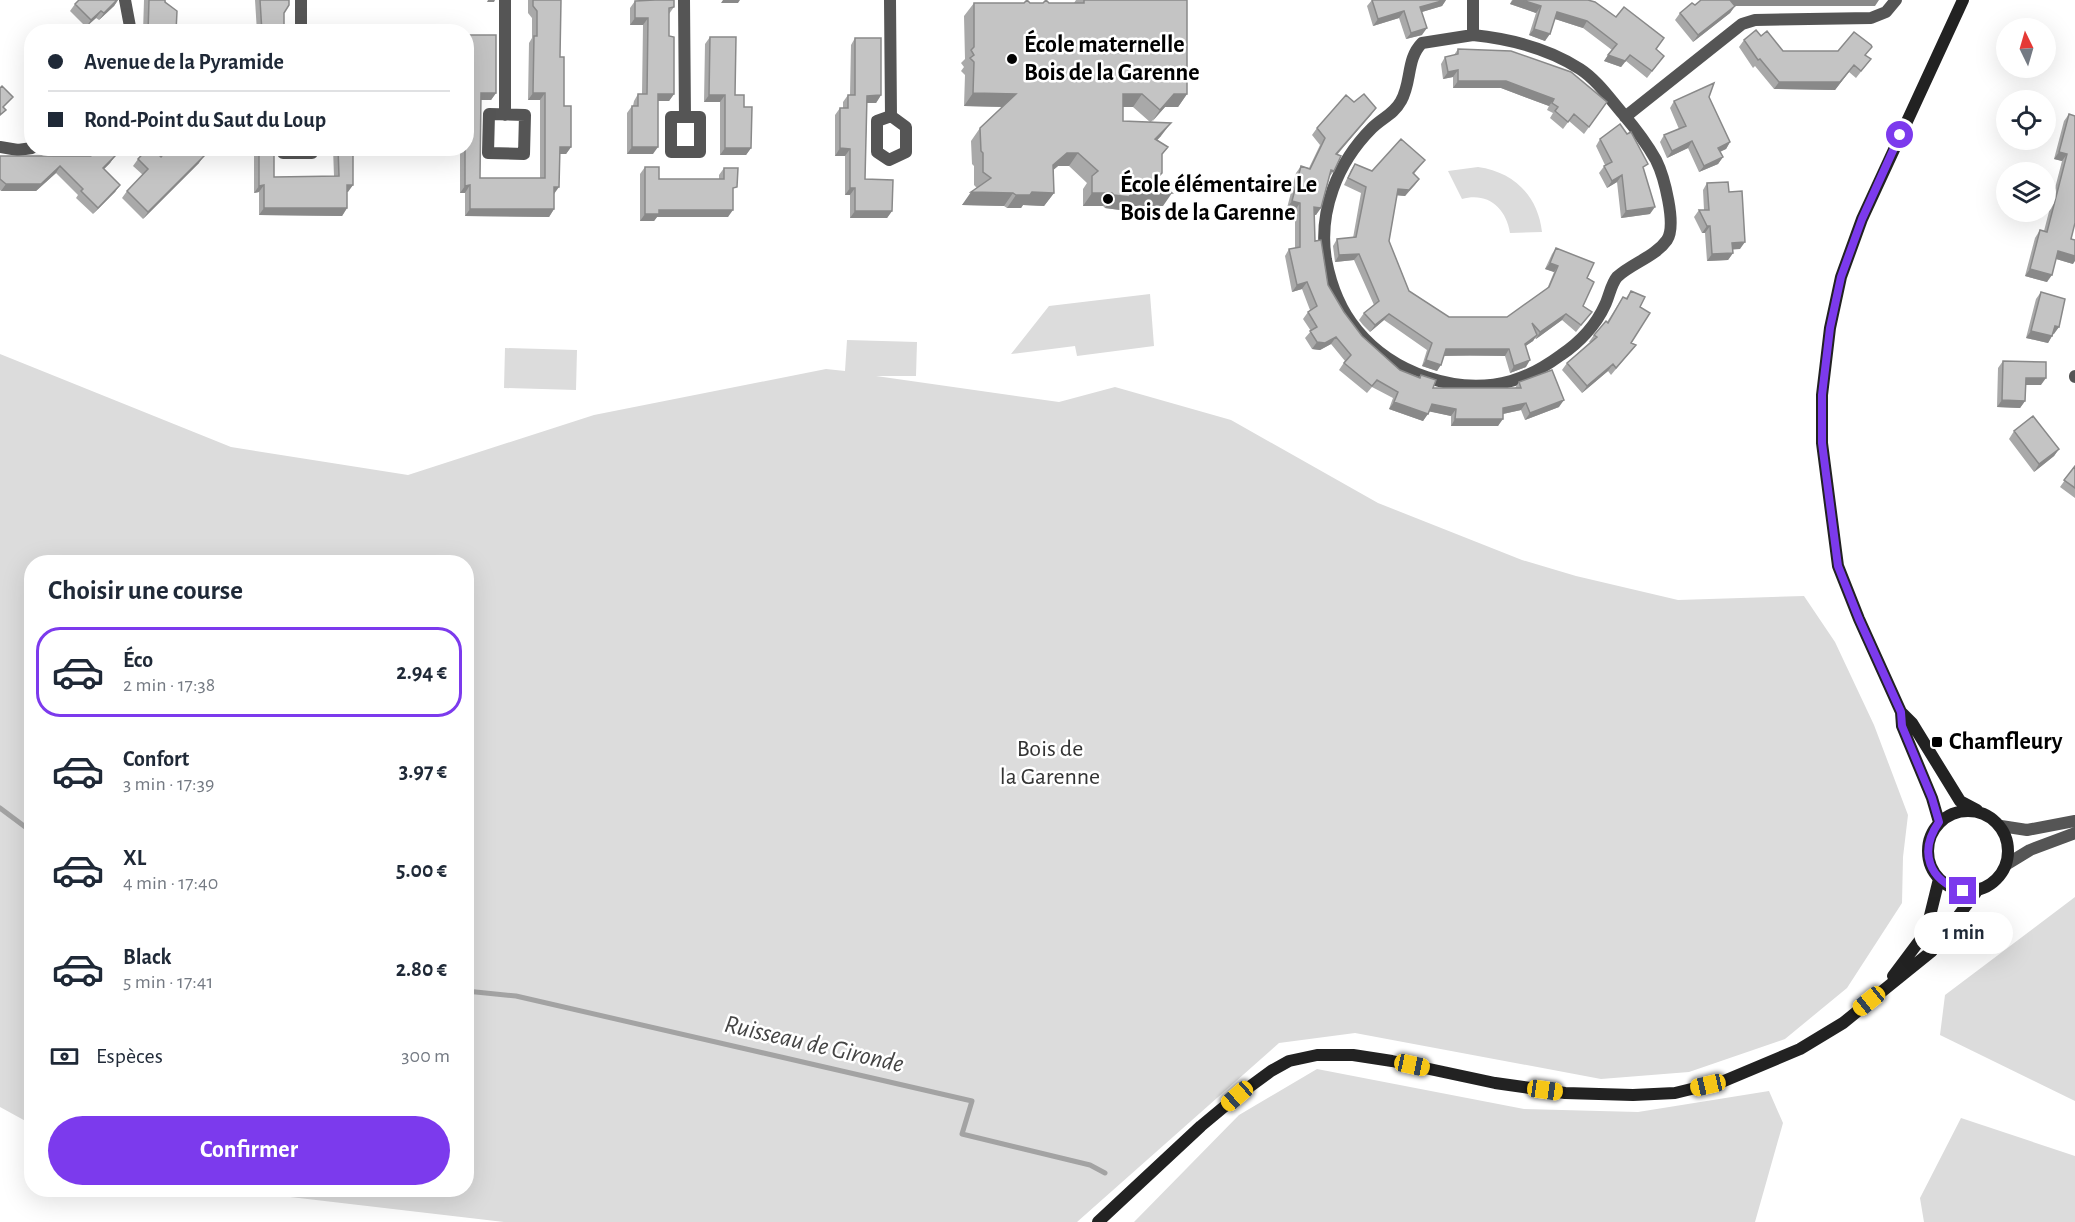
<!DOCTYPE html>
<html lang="fr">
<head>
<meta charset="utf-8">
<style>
  :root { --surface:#fff; --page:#f2f2f3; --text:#1f2937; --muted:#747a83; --line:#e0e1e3; --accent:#7c3aed }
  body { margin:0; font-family:"Alegreya Sans",sans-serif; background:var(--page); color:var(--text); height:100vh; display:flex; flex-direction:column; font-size:22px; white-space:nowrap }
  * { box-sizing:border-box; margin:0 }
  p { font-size:20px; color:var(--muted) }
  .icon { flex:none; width:33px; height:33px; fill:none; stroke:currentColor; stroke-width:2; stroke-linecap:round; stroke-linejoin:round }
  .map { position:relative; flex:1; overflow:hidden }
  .details { position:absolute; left:24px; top:555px; width:450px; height:642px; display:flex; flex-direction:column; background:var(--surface); border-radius:24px; box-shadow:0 6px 24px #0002 }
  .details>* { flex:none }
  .guide { position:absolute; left:24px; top:24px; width:450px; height:132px; border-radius:24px; box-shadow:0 6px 24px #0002; display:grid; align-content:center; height:132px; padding:0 24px; background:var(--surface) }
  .needle { width:39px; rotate:355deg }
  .controls { position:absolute; left:1996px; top:18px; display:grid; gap:12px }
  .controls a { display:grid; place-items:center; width:60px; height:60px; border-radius:50%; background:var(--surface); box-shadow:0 6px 24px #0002; font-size:30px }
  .end { position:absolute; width:27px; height:27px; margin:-14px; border:8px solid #7c3aed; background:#fff; box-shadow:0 0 0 3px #fff }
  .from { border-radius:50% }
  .bubble { position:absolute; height:42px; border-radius:21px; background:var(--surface); box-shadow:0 6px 24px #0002; font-size:20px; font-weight:600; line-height:42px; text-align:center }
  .car { position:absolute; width:18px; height:36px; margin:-18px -9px; border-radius:8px; box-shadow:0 0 4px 2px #0007; background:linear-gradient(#f5c518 24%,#345 0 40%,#f5c518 0 76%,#345 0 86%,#f5c518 0) }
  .guide b { display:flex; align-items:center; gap:21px; height:57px; font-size:22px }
  .guide b+b { border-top:2px solid var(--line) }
  .guide i { width:15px; height:15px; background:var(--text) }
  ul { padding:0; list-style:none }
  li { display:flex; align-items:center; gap:18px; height:90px; margin:0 12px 9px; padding:0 12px; border:3px solid transparent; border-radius:24px }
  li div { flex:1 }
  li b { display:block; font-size:22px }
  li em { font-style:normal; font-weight:600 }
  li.on { border-color:var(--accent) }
  li>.icon { width:54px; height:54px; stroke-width:1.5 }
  h2 { padding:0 24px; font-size:27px; line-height:72px }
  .pay { display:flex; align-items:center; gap:15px; height:66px; padding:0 24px; font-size:22px }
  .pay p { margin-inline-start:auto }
  .action { display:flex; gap:12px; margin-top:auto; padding:12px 24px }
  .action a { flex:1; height:69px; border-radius:36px; background:var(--accent); color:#fff; font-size:24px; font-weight:600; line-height:69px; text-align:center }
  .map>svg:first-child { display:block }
</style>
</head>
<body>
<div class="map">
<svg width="2075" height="1222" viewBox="0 0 2075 1222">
  <rect width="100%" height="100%" fill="#fff"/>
  <path fill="#dcdcdc" d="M1478 167C1514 172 1538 196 1542 232L1510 233C1506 208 1488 192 1462 199L1448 171Z
    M1150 294 1154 346 1077 356 1075 346 1011 354 1049 306Z
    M847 340 917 342 916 376H876L1059 402 1115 387 1231 420 1378 503 1522 560 1576 576 1678 600 1804 596 1835 642 1874 725 1908 815 1903 857 1902 903 1847 988 1785 1039 1689 1072 1601 1079 1355 1033 1279 1043 1077 1222H504L231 1190H466V562H32L31 1124 0 1107V354L231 447 408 475 594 415 826 369 845 371Z
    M505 348 577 350 576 390 504 388Z
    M2075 897V1101L1940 1035 1945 995Z
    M1317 1069 1524 1109 1638 1112 1769 1091 1783 1123 1755 1222H1134L1239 1115Z
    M1961 1118 2075 1156V1222H1924L1920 1198Z"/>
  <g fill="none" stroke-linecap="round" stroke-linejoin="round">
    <path stroke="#a3a3a3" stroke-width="5" d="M0 808 32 832
      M466 991 516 996 972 1101 962 1134 1090 1165 1105 1173"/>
    <path stroke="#555" stroke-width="12" d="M125 0 131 32
      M505 0V115
      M684 0 685 117
      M890 0 891 116
      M301 32V0
      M1473 35C1511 39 1548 48 1580 69 1597 80 1610 99 1623 114 1635 128 1647 144 1656 160 1664 176 1677 225 1667 240 1655 257 1632 263 1617 277 1611 284 1609 297 1605 305 1596 325 1579 343 1561 355 1546 366 1529 376 1511 381 1457 396 1392 373 1357 330 1340 310 1331 286 1326 260 1318 212 1337 163 1372 128 1382 118 1394 114 1401 101 1412 82 1406 59 1422 43Z
      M1473 35V0
      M489 114 525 115 524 154 488 153Z
      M891 116 906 127V152L889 160 877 152V121Z
      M671 117H700V152H671Z
      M1625 117 1742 24 1755 20 1871 18 1886 12 1896 0
      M0 147 18 150 32 148
      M283 148V153H312V148
      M2075 376V377"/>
    <path stroke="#555" stroke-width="12" d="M2001 826 2027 830 2075 821
      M2007 864 2030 850 2075 833"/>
    <path stroke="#222" stroke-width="12" d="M1901 712 1912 723 1960 801 1977 810
      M1928 851a40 40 0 1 1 80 0a40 40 0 1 1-80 0Z
      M1939 822 1932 798 1902 726 1901 712 1859 619 1838 566 1822 443V395L1830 328 1841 277 1862 219 1963 0
      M1893 976 1926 932 1939 879
      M1098 1222 1201 1126 1237 1096 1271 1071 1289 1061 1317 1055H1353L1392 1061 1495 1083 1565 1093 1633 1095 1675 1093 1724 1081 1800 1049 1843 1023 1932 951 1977 891"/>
  </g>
  <path fill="#a9a9a9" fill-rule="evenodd" d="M118 0 114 6 99 20 96 18 86 27 70 11 75 4Z
    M144 0H165L176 32H143Z
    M255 0H289L284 13V32H257Z
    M528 0H561L560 57 564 106 571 147 566 154H559L554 194V209L549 217 465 216V193H460V154H450V148H466V40L470 35 496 93 491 100H481L480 178H540V100H528L529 43 532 38V18L528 13Z
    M650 0H674V7L669 14V36L674 94 669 101H658L653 154H627V113L632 106H633L634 101 638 94H642L643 25H630V8L635 1H650Z
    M1076 0H1187V94L1178 107H1165L1151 122 1161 136 1157 140 1168 147 1162 155V173L1157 180 1163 206H1123L1120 210 1105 208 1103 206H1083V189L1087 183 1069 166H1058L1053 170 1054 193 1044 206 1023 205 1021 208H1007L1004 206 962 205 977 188 974 185V166L972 164 971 141 980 128 1002 107 964 106 965 75 961 71 964 67 961 63 965 59 964 16 974 3H1074ZM1123 107H1133L1150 122 1123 121Z
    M1372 0H1446L1442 6 1422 12V35L1406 39 1399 18 1373 26 1367 6Z
    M1512 0H1588L1664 56 1647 78 1626 61 1621 67 1604 61 1612 50 1583 28 1555 19 1545 41 1529 35 1536 13 1510 4Z
    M1695 5 1875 6H1735L1730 13 1693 42 1675 20 1680 13Z
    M1761 36 1783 51 1866 56 1871 59 1856 78 1849 72 1835 90 1774 89 1755 66 1753 68 1739 47 1744 40Z
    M710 37 735 95 744 107 751 148 746 155H720V102H704L705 44Z
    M855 38 881 95 876 103H867L865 179 892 211 887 218H850V195H845V156H835V115L840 108H843V102L848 95H850L851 45Z
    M1458 49 1607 102 1584 134 1569 121 1563 129 1550 118 1553 113 1547 110 1549 106 1501 88H1453V77L1443 79 1441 64 1445 57 1454 55Z
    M1709 97 1730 142 1726 149 1720 151 1723 157 1718 164 1699 172 1688 148 1667 158 1660 142 1664 135 1679 129 1670 108 1674 101Z
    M1354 102 1376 108 1337 155 1334 171 1329 177 1316 215H1315V241L1328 285 1344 312 1362 336 1400 370 1419 377 1421 375 1433 388H1515L1519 382 1559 407 1525 420 1521 410 1503 414 1498 426H1451V416L1429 411 1423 421 1389 409 1393 398 1372 387 1367 393 1339 370 1345 361 1331 344 1320 350 1312 349 1305 338 1311 331 1303 319 1308 312 1310 310 1302 289 1292 292 1285 256 1289 249 1295 248V210L1287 208 1296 173 1301 166 1309 168 1320 145 1312 135 1317 128Z
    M2069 114 2071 239 2073 264 2056 259 2047 282 2025 276 2035 238 2040 230 2044 231 2062 161 2054 159 2064 121Z
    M1600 139 1644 170 1650 214 1621 218 1617 182 1607 188 1599 173 1605 165 1596 146Z
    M80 148H107L115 156 110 163 104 169 120 185 115 192 93 214 76 198 78 195 56 173 36 191H1L0 190V156H78L76 155Z
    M244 148H274V177L334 176 333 148H363L359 154H353V185L347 192V208L342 216 259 215V192L254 193V153H244Z
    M161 157 199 163 143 219 122 198 127 191 143 175 133 166 138 159Z
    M1355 164 1372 171 1420 166 1414 174 1419 179 1415 185 1405 196 1397 195 1389 241 1409 291 1449 317H1507L1547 289 1554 272 1545 269 1552 254 1556 248 1587 278 1583 306 1592 312 1576 332 1562 320 1536 339 1535 338 1533 341 1525 346 1526 367 1510 373 1505 356H1444L1437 371 1422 366 1427 350 1384 320 1370 332 1363 325 1359 320 1364 313 1374 305 1354 260 1335 262 1333 246 1337 239 1353 238 1361 193 1344 185 1351 170Z
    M645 167 659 179H719V175L724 168 733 194 728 217H657L654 221H640V174Z
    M1707 183 1729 192 1740 249H1733V253L1728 260 1707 261 1705 233H1702L1694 217 1699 210H1704L1703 190Z
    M1631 291 1640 307 1631 343 1636 345 1611 375 1608 371 1582 393 1562 370 1567 363 1590 342H1589L1594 335 1607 322 1623 297 1626 298Z
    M2041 292 2059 327 2053 333 2052 336 2048 343 2026 338 2036 299Z
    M2003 361 2041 385H2026L2025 401 2020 408 1997 407 1998 368Z
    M2014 431 2059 449 2054 456 2034 472 2009 439Z
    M2075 466V498L2060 487Z"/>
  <path fill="#898989" d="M118 0 114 6 99 20 104 13Z
    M488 0H495L494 2H487Z
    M723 0H740L738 3H721Z
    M1446 0 1442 6 1415 14 1420 7Z
    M1513 0H1522L1541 6 1536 13 1510 4Z
    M1729 0H1879L1875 6H1735L1730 13 1693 42 1698 35Z
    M101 11 96 18 86 27 91 20Z
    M1404 11 1399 18 1373 26 1378 19Z
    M1557 12 1587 21 1583 28 1552 18Z
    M635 18H648L643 25H630Z
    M1427 28 1422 35 1406 39 1411 33Z
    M1534 29 1550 34 1545 41 1529 35Z
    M1608 55H1630L1621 67 1604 61Z
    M1854 65 1835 90 1774 89 1779 82Z
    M1458 70 1453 77 1443 79 1448 72Z
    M1458 81H1506L1554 99 1549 106 1501 88H1453Z
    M481 93H496L491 100H476Z
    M533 93H545L540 100H528Z
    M973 93 1016 94 1006 107 964 106Z
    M658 94H674L669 101H653Z
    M1123 94H1142L1133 107H1114Z
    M1174 94H1187L1178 107H1165L1151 123 1160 110Z
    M709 95H725L720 102H704Z
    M881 95 876 103H862L867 96Z
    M1376 108 1371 115 1331 161 1336 154Z
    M1171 123 1161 136 1146 152 1155 139Z
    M1692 141 1688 148 1667 158 1672 151Z
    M1730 142 1726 149 1714 155 1718 148Z
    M560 147H571L566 154H555Z
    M632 147H658L653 154H627Z
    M247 148H257L254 153H244Z
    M352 148H363L359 154H349Z
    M454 148H464L460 154H450Z
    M725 148H751L746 155H720Z
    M840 148 850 149 845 156H835Z
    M2059 152 2067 154 2062 161 2054 159Z
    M1067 153H1078L1069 166H1058L1044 178 1053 165Z
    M115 156 110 163 98 175 103 168Z
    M204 156 199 163 143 219 148 212Z
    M1723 157 1718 164 1699 172 1704 166Z
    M60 166 56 173 36 191H1L6 184Z
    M1622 175 1617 182 1607 188 1612 181Z
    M1419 179 1405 196 1393 195 1398 189Z
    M120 185 115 192 93 214 98 208Z
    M264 185 259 192 254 193 259 186Z
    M347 185H353L348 192H342Z
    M470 185 465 193H460L465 186Z
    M554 187H559L554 194Z
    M850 188H855L850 195H845Z
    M971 192 1013 193 1004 206 962 205Z
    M1032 192 1054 193 1044 206 1023 205 1021 208H1007L1016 195Z
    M1092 193H1112L1103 206H1083Z
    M1132 193H1172L1163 206H1123L1120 210 1105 208 1114 195Z
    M1292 201 1300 203 1295 210 1287 208Z
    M1314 207 1321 208 1316 215 1310 214Z
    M1655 207 1650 214 1621 218 1626 211Z
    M264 208H347L342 216 259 215Z
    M470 209H554L549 217 465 216Z
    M659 210H733L728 217H657L654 221H640L645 214Z
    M855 211H892L887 218H850Z
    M1707 226H1710L1705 233H1702Z
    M1745 242 1740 249 1727 250 1732 243Z
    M2058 251 2075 256V261L2073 264 2053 258Z
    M1733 253 1728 260 1707 261 1712 254Z
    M1359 254 1354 260 1335 262 1339 255Z
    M1550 263 1558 266 1554 272 1545 269Z
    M2030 269 2052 275 2047 282 2025 276Z
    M1307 282 1302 289 1292 292 1297 285Z
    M1389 314 1384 320 1370 332 1375 325Z
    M1566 314 1562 320 1536 339 1540 332Z
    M2055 326 2059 327 2054 334 2050 333Z
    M2031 331 2052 336 2048 343 2026 338Z
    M1537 335 1533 341 1520 350 1525 344Z
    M1336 337 1331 344 1320 350 1312 349 1317 342Z
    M1446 349H1509L1505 356 1470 355 1442 356Z
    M1426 360 1441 365 1437 371 1422 366Z
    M1530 360 1526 367 1510 373 1514 366Z
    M1613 364 1608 371 1582 393 1587 386Z
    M2026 378H2046L2041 385H2021Z
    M1564 400 1559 407 1525 420 1530 413Z
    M2002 400 2025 401 2020 408 1997 407Z
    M1394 402 1428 414 1423 421 1389 409Z
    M1526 403 1521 410 1498 415 1503 408Z
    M1432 404 1456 409 1451 416 1427 411Z
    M1455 419H1503L1498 426H1451Z
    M2059 449 2054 456 2034 472 2039 464Z"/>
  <path fill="#c4c4c4" stroke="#898989" stroke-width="1.5" d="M79 0H117L104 13 101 11 91 20 75 4Z
    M149 0H165V2L177 11 176 32H148Z
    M260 0H289V5L284 13V32H262Z
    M533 0H561L560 57H564V106H571V147H560L559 187H554V209H470V185L465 186V148H466V93L470 92V35H496V93H481L480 178H545V93H533L534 36H537V11L533 6Z
    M655 0H674V7L669 8V36L674 37V94H658V147H632V106H638V94H647L648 18H635V1Z
    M1027 0 1030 3H1043L1046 0 1049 3H1084V0H1187V94H1174L1160 110 1142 94H1123V121L1171 123 1155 139 1168 147 1162 154V173L1156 179 1172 193H1132L1129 197 1114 195 1112 193H1092V176L1098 171 1078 153H1067L1053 165 1054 193 1032 192 1030 195H1016L1013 193 971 192 991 178 983 172V153L981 151 980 128 1016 94 973 93 974 62 970 58 974 55 971 50 974 47V3H1024Z
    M1372 0H1445L1420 7 1427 28 1411 33 1404 11 1378 19Z
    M1522 0H1588L1595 2 1616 17 1624 7 1664 38 1656 49 1664 56 1652 71 1630 55 1625 61 1608 55 1617 44 1587 21 1557 12 1550 34 1534 29 1541 6Z
    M1701 0H1730L1735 6 1698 35 1680 13 1692 3 1695 5Z
    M1756 30 1761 36 1767 31 1783 51H1838L1854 32 1871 45 1872 47 1865 55 1871 59 1861 71 1854 65 1840 82H1779L1760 59 1758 60 1744 40Z
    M710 37H736L735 95H744V107H752L751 148H725V95H709Z
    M855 38H881V95L867 96 865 179 893 180 892 211H855V188H850V149L840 148V108H848V95H855Z
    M1458 49 1511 51 1571 72 1607 102 1589 127 1574 114 1568 122 1555 111 1558 107 1552 103 1554 99 1506 81H1458V70L1448 72 1445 57 1458 54Z
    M1714 83 1709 97 1730 142 1718 148 1723 157 1704 166 1692 141 1672 151 1664 135 1686 126 1674 101Z
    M2 86 13 97 3 107 6 110 0 115V88Z
    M1364 94 1376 108 1336 154 1341 156 1334 171 1331 170 1321 208 1314 207 1315 241 1321 240 1328 285 1344 312 1362 336 1400 370 1420 378 1421 375 1436 380 1433 388H1521L1519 382 1552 370 1564 400 1530 413 1526 403 1503 408V419H1455L1456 409 1432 404 1428 414 1394 402 1398 392 1377 380 1372 386 1344 363 1351 355 1336 337 1325 343 1317 342 1310 331 1317 327 1308 312 1317 306 1307 282 1297 285 1289 249 1300 247V203L1292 201 1301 166 1310 169 1325 138 1317 128 1346 95 1354 102Z
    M2069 114 2075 116V223L2071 239 2075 240V256L2058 251 2052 275 2030 269 2040 230 2047 232 2067 154 2059 152Z
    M1620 124 1627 134 1631 132 1648 164 1643 167 1655 207 1626 211 1622 175 1612 181 1604 166 1612 162 1600 139Z
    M1401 139 1425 160 1413 173 1419 179 1409 190 1398 189 1389 241 1409 291 1449 317H1507L1549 287 1558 266 1550 263 1556 248 1594 263 1587 278 1594 282 1583 306 1592 312 1581 325 1566 314 1540 332 1532 323 1537 335 1525 344 1530 360 1514 366 1509 349H1446L1441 365 1426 360 1432 343 1389 314 1375 325 1364 313 1379 301 1359 254 1339 255 1337 239 1356 237 1366 187 1348 178 1355 164 1372 171Z
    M82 148H107L115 156 103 168 120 185 98 208 81 191 83 189 60 166 41 184H6L0 179V156H90Z
    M148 148H152L161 157 169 148H196L204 156 148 212 127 191 148 169 138 159Z
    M259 148H274V177L339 176 338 148H353V185H347V208H264V185L259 186Z
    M645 167H659V179H724V168H738L737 187 733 188V210H659V214H645Z
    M1728 182 1729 192 1742 191 1745 242 1732 243 1733 253 1712 254 1710 226H1707L1699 210H1709L1707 183Z
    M1631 291 1645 297 1640 307 1650 313 1631 343 1636 345 1616 368 1613 364 1587 386 1567 363 1597 337 1594 335 1606 321 1608 323 1623 297 1627 299Z
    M2041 292 2065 299 2059 327 2055 326 2052 336 2031 331Z
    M2003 361 2046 362V378H2026L2025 401 2002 400Z
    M2033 416 2059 449 2039 464 2014 431Z
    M2075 466V488L2064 480Z"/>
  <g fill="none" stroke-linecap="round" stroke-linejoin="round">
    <path stroke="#7c3aed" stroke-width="8" d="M1900 135 1862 219 1841 277 1830 328 1822 395V443L1838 566 1859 619 1901 712 1902 726 1932 798 1939 822C1918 852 1929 881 1963 891"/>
  </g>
  <g fill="#000" stroke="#fff" stroke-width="2">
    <circle cx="1012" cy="59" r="6"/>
    <circle cx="1108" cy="199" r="6"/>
    <rect x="1931" y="736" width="12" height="12" rx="3"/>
  </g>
  <g text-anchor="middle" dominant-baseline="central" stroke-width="5" stroke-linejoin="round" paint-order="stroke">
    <g font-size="24" font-weight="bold" fill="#000" stroke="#fff" text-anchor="start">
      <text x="1024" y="45">École maternelle<tspan x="1024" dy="28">Bois de la Garenne</tspan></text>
      <text x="1120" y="185">École élémentaire Le<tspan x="1120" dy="28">Bois de la Garenne</tspan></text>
      <text x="1949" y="742">Chamfleury</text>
    </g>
    <g font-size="24" fill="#333" stroke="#fff">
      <text x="1050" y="749">Bois de<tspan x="1050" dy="28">la Garenne</tspan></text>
    </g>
    <g font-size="26" font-style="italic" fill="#444" stroke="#fff">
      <text transform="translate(814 1044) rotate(13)">Ruisseau de Gironde</text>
    </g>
  </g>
</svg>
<div class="controls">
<a><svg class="needle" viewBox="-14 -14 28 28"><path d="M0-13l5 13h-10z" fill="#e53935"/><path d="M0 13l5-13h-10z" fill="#747a83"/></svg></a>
<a><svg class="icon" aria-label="locate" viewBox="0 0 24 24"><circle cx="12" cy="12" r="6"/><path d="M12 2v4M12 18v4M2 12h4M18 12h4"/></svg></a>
<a><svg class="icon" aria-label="layers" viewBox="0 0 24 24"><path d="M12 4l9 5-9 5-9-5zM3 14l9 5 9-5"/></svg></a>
</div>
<i class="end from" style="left:1900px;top:135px"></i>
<i class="end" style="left:1963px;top:891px"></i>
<div class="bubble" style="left:1914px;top:912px;width:99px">1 min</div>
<i class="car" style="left:1869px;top:1001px;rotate:231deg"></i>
<i class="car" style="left:1412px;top:1065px;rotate:102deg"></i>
<i class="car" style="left:1708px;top:1085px;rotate:257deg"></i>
<i class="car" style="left:1545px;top:1090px;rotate:98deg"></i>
<i class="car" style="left:1237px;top:1096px;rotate:229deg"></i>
<div class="guide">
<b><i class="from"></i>Avenue de la Pyramide</b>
<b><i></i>Rond-Point du Saut du Loup</b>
</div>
<section class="details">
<h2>Choisir une course</h2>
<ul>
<li class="on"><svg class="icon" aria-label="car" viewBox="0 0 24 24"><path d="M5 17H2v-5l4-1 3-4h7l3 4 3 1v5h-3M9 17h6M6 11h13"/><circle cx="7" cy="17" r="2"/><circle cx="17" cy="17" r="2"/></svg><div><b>Éco</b><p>2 min · 17:38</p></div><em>2.94 €</em></li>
<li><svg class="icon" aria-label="car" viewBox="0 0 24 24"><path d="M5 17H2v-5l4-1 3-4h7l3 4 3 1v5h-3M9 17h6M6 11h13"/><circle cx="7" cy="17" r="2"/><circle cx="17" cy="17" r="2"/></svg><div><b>Confort</b><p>3 min · 17:39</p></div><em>3.97 €</em></li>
<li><svg class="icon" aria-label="car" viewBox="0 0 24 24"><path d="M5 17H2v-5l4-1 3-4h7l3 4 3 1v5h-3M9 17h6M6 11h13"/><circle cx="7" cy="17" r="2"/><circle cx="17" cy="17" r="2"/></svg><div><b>XL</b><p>4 min · 17:40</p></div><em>5.00 €</em></li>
<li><svg class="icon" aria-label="car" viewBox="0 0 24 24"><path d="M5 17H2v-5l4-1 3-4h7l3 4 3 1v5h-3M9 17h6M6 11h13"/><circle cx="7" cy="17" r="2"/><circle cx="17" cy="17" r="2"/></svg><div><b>Black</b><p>5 min · 17:41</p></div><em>2.80 €</em></li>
</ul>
<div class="pay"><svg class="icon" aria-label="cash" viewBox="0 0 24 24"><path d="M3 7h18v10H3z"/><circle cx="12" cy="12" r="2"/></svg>Espèces<p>300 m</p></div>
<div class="action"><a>Confirmer</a></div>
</section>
</div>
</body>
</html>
